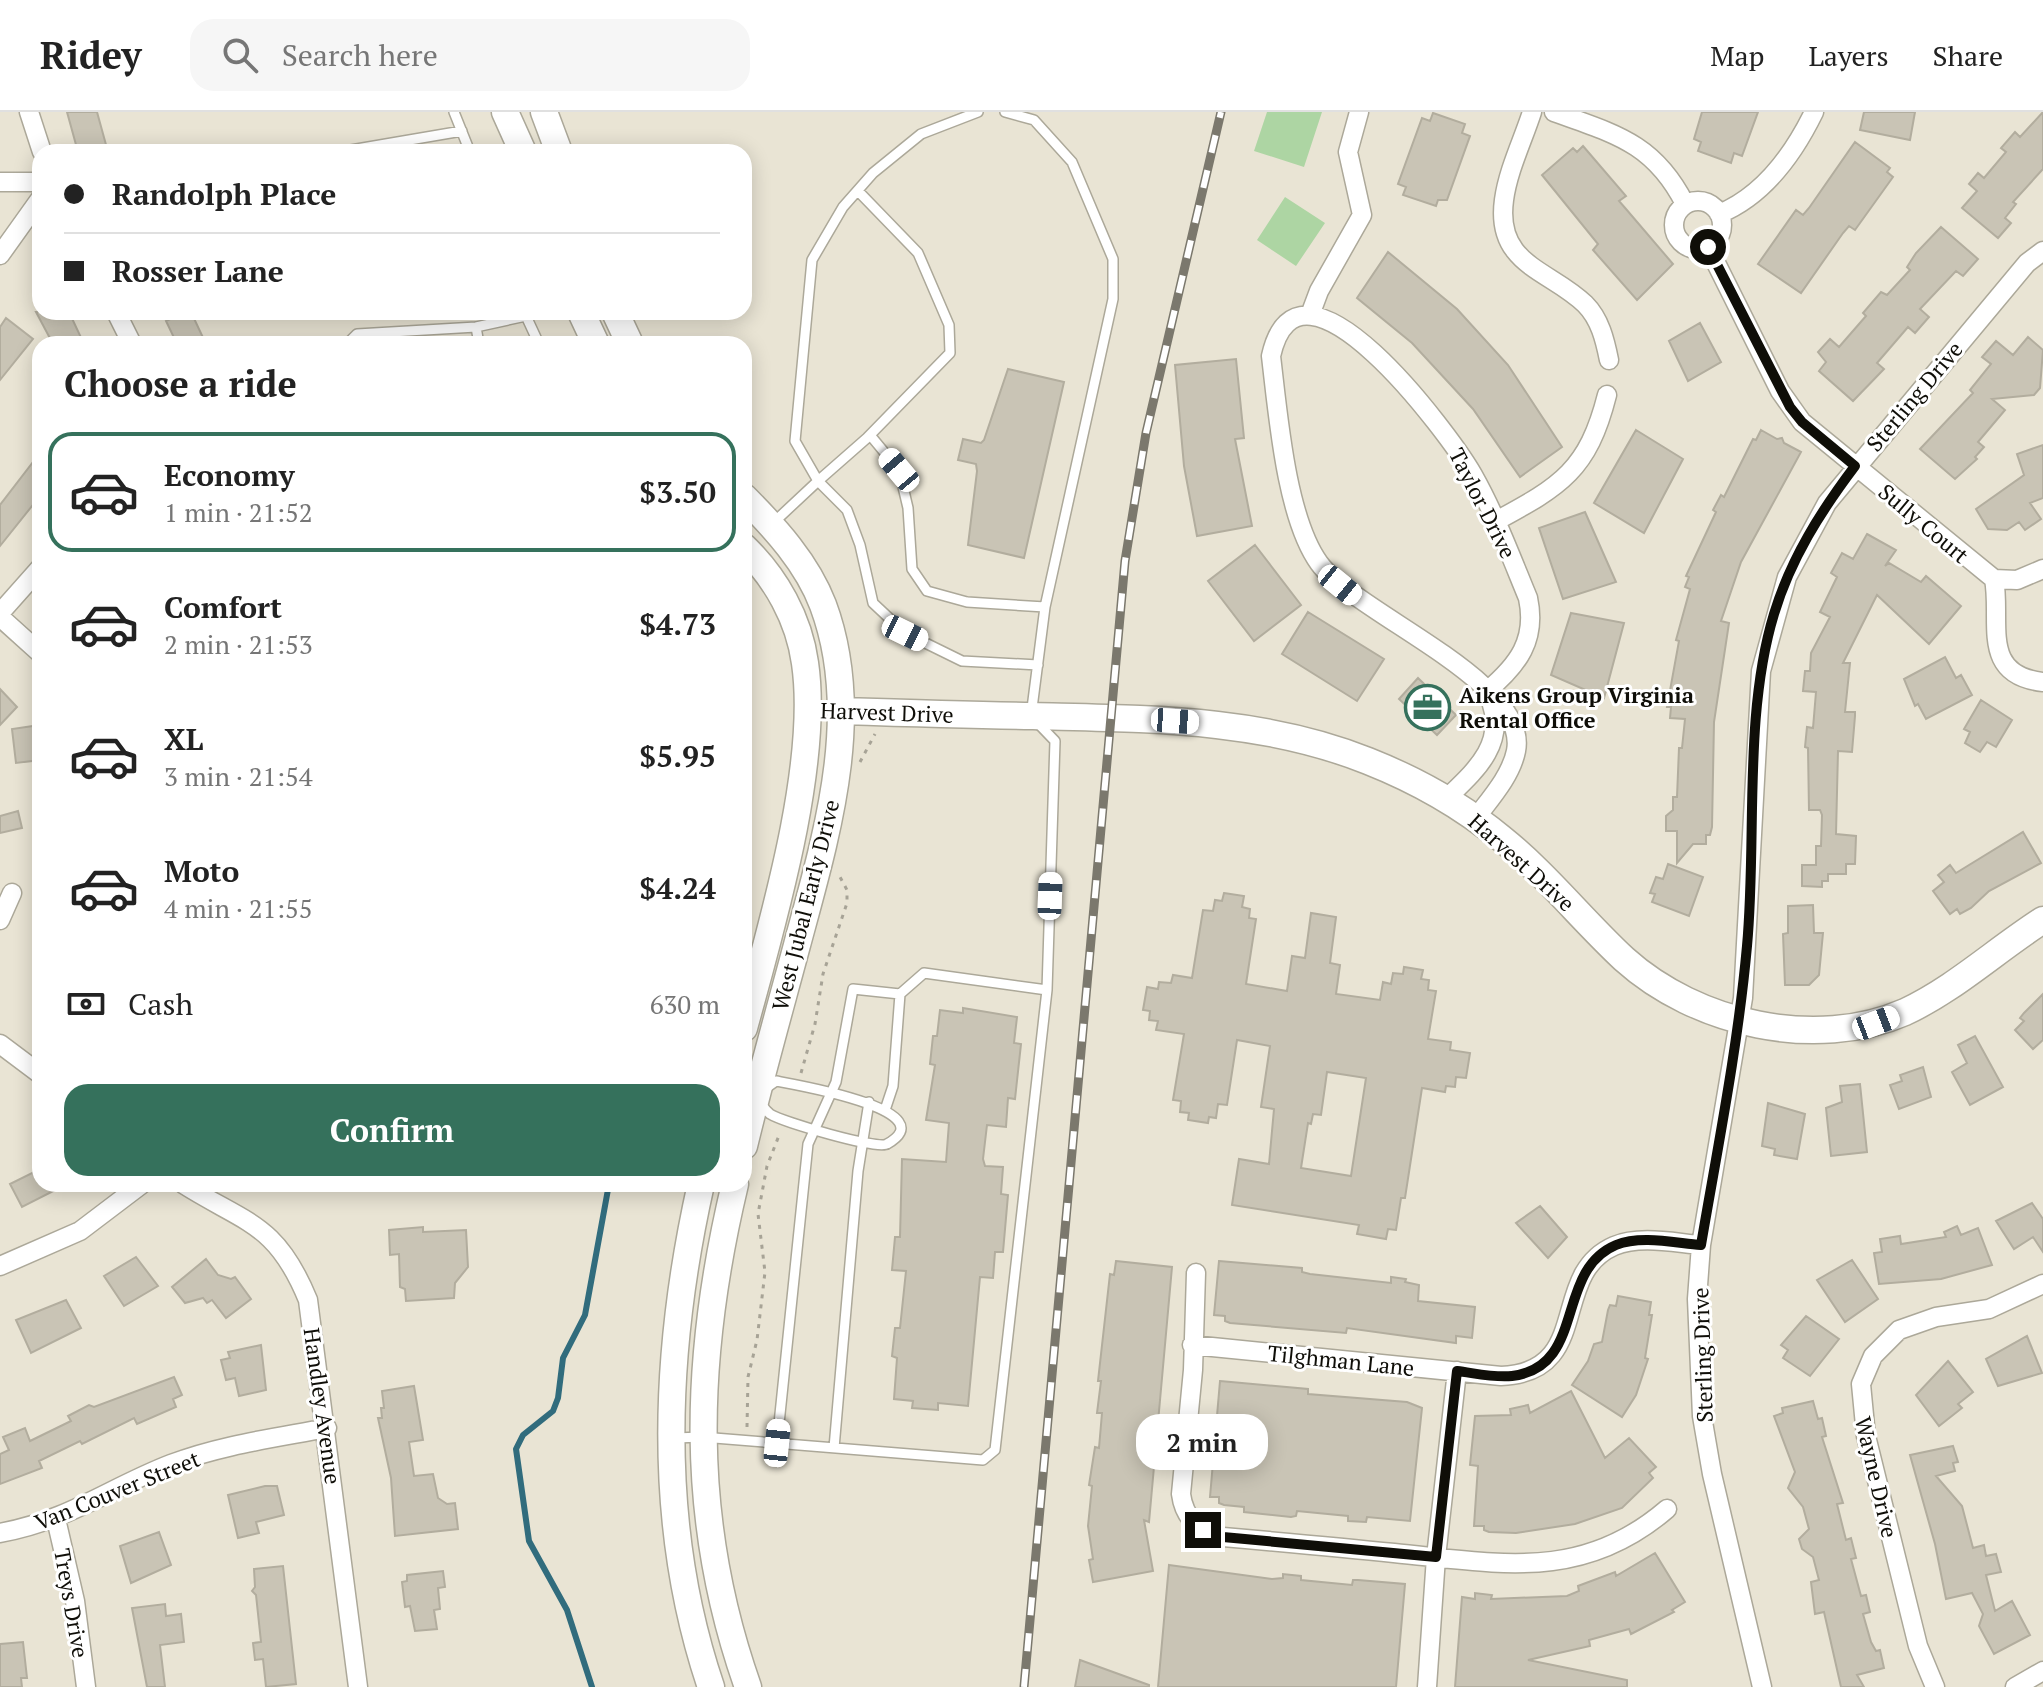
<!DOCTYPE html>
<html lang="en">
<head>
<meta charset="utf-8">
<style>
  :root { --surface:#fff; --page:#f6f6f6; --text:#222; --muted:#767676; --line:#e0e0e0; --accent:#35715c }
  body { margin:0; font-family:"PT Serif",serif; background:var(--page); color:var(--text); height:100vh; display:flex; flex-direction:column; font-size:30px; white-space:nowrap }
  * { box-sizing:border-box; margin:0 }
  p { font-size:26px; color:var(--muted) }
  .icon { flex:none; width:44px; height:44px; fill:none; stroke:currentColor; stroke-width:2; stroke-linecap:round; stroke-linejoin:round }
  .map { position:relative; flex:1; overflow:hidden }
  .details { position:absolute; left:32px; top:224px; width:720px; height:856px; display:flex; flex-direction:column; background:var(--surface); border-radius:24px; box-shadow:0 4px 20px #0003 }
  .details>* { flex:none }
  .hud { position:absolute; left:32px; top:32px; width:720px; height:176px; border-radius:24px; box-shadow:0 4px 20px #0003; display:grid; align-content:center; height:176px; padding:0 32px; background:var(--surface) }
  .end { position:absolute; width:36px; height:36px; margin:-18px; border:10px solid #0f0e08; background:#fff; box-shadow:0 0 0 4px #fff }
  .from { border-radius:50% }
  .bubble { position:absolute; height:56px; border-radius:24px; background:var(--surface); box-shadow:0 4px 20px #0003; font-size:26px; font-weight:600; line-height:56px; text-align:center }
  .car { position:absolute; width:24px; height:48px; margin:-24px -12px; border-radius:10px; box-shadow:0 0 6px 2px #0007; background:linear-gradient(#fff 24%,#345 0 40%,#fff 0 76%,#345 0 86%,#fff 0) }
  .hud b { display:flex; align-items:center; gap:28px; height:76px; font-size:30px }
  .hud b+b { border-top:2px solid var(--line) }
  .hud i { width:20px; height:20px; background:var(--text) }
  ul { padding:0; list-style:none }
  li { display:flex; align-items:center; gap:24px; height:120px; margin:0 16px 12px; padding:0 16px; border:4px solid transparent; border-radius:24px }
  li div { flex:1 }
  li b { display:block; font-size:30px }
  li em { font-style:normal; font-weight:600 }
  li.current { border-color:var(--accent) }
  li>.icon { width:72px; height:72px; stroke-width:1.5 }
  h2 { padding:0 32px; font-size:36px; line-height:96px }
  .pay { display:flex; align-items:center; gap:20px; height:88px; padding:0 32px; font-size:30px }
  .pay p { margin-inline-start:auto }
  .action { display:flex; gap:16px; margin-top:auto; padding:16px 32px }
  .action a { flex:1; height:92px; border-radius:24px; background:var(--accent); color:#fff; font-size:32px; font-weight:600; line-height:92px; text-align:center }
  header { display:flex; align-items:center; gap:48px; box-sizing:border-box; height:112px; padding:0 40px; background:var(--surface); border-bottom:2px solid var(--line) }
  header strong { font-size:38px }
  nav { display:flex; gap:44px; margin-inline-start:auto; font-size:28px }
  .search { width:560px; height:72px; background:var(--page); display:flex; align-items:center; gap:20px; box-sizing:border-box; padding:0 28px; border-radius:24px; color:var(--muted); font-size:30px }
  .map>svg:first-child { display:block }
</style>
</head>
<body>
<header>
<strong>Ridey</strong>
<div class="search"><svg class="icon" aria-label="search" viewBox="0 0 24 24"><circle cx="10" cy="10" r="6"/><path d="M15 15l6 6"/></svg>Search here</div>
<nav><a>Map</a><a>Layers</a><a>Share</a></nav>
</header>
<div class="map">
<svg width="2043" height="1575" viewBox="0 0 2043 1575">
  <rect width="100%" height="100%" fill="#e9e4d4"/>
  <path fill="#add5a3" d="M1267 0H1322L1304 55 1254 39Z
    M1285 85 1325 111 1296 154 1257 128Z"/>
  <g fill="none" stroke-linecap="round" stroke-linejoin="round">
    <path stroke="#316c7d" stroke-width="6" d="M592 1575 567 1498 529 1429 516 1337 523 1323 553 1299 558 1286 563 1246 585 1203 609 1072"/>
  </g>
  <path fill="#c9c4b5" stroke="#b2ad9e" stroke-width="2" fill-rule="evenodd" d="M67 0H97L108 40H78Z
    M1702 0H1758L1742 44 1734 41 1731 51 1698 39 1701 30 1694 27Z
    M1864 0H1915L1910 28 1860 18Z
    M2043 0V57L2013 90 2016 92 2005 106 2011 111 1998 126 1962 96 1977 79 1969 72 1978 61 1984 66 2006 40 2001 36 2015 20 2020 25Z
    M1433 1 1465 12 1462 21 1470 24 1447 88H1438L1436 94 1403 83 1406 75 1398 72 1422 6 1430 9Z
    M1855 30 1890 56 1887 60 1893 65 1855 118 1849 114 1843 121 1801 181 1758 152 1796 98 1803 103 1809 96Z
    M1583 34 1626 84 1619 89 1626 97 1673 152 1637 188 1593 138 1598 132 1542 63 1573 36 1577 40Z
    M1941 115 1978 147 1963 164 1956 159 1920 197 1929 205 1915 221 1908 215 1877 251 1884 257 1853 289 1819 259 1826 250 1818 240 1830 227 1839 235 1866 204 1863 201 1881 180 1887 183 1910 158 1907 155 1916 141Z
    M1388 140 1457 197 1508 253 1562 335 1520 365 1473 297 1412 231 1357 186Z
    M36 200H69L84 232H53Z
    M185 200H191L206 232H177L166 209Z
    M6 206 33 227 0 268V215Z
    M1700 211 1721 250 1688 269 1669 229Z
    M2028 225 2043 238 2040 276 2034 283 1992 287 2005 298 1978 330 1984 335 1975 345 1977 347 1955 367 1920 337 1973 281 1970 278 1991 252 1982 245 1996 229 2013 243Z
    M1236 247 1244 326 1235 327 1252 414 1197 424 1184 354 1175 253Z
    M1008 257 1064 270 1024 446 968 433 977 359 976 352 958 348 963 327 981 331 984 328Z
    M1636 318 1683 347 1644 421 1594 391Z
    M1761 318 1777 327 1782 326 1784 331 1801 340 1741 450 1721 509 1729 511 1714 610 1712 715 1710 723H1706V732H1693L1677 751V719H1666V704L1673 698V685H1677L1679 636H1682L1685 607 1670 606 1671 595H1667L1679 529 1676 528 1690 477 1685 475 1689 465 1686 464 1716 400 1713 398 1721 383 1724 385 1753 327 1756 328Z
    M2043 333V386L2030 391 2041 407 2025 418 2019 410 2007 418 1988 417 1976 397 2024 363 2017 342Z
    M40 341V384L0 434V393Z
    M1585 400 1616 470 1563 487 1539 416Z
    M1867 422 1896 438 1885 454 1889 451 1921 470 1926 464 1961 494 1929 532 1877 483 1843 551H1850L1845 600H1855V604L1852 640 1838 639 1836 722 1856 724 1855 752H1846V762H1828V769H1822V775L1802 774V753H1816V734H1821L1822 703 1820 698H1809L1808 636 1805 635 1807 615 1813 616 1816 580 1803 579 1805 559H1810L1811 541 1830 505 1820 500 1837 465 1831 461 1842 441 1853 447Z
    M1255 433 1301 493 1254 529 1208 469Z
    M1308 500 1384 547 1357 589 1282 542Z
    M1571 501 1624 511 1604 586 1551 563Z
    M1945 545 1956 566 1961 563 1972 583 1926 607 1918 592 1915 594 1904 567Z
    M1418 566 1456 603 1437 623 1399 587Z
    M0 577 17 595 0 613Z
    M1981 588 2012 608 1996 635 1987 630 1980 640 1965 631 1970 620 1964 617Z
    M40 613V648L16 651 12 617Z
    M18 699 22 716 0 721V704Z
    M2023 720 2041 751 1989 779 1971 796 1960 802 1957 797 1950 802 1933 779 1944 770 1938 763 1950 753 1956 761Z
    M1668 752 1703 765 1689 804 1652 790 1655 782 1650 781 1656 765 1663 767Z
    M1224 781 1244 784 1242 795 1250 797 1249 806 1256 807 1246 872 1287 879 1292 844 1305 846 1311 801 1336 805 1330 851 1340 853 1336 882 1380 888 1383 870 1391 872 1393 861 1403 862 1404 855 1423 858 1421 867 1429 868 1428 878 1436 879 1428 927 1451 930 1450 938 1470 941 1466 966 1456 965 1455 975 1446 974 1445 980 1422 976 1405 1086H1401L1396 1118 1388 1117 1386 1127 1357 1122 1359 1113 1232 1093 1239 1047 1269 1052 1274 997 1261 995 1270 934 1237 928 1227 993 1218 992 1216 1006 1209 1005 1208 1011 1188 1008 1189 1001 1180 1000 1181 989 1173 988 1184 922 1156 918 1158 909 1149 908 1150 899 1143 898 1147 875 1158 877 1159 870 1171 871 1173 863 1192 866 1203 798 1213 799 1215 788 1222 789ZM1327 960 1366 966 1351 1064 1301 1056 1308 1011 1311 1012 1313 1002 1321 1003Z
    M1813 793 1814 821H1823L1819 863 1809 873H1785L1783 822 1788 821V794Z
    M2043 882V928L2033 937 2015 918 2024 909 2020 906 2024 901Z
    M963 896 1017 905 1014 931 1021 932 1015 987 1008 986 1006 1015 987 1013 983 1047 985 1054 1003 1055 1001 1082 1008 1083 1003 1140H995L993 1166 980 1165 968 1294 938 1291V1298L912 1296 913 1289 894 1287 897 1246 892 1244 895 1216H900L906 1159 892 1158 895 1125H900L902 1047 946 1050 949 1011 926 1008 935 953 930 952 933 924H937L940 898 963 901Z
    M1975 924 2003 975 1970 993 1952 960 1967 951 1958 933Z
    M1923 955 1931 985 1899 997 1890 973 1902 969 1900 963Z
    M1860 972 1867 1040 1831 1044 1826 996 1842 990 1840 974Z
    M1768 991 1805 1002 1797 1047 1774 1043 1775 1037 1762 1034Z
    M40 1057V1072H67L22 1095 10 1072Z
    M2032 1091 2043 1107V1140L2033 1125 2014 1137 1996 1109Z
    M1540 1094 1567 1125 1548 1146 1516 1111Z
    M1957 1114 1961 1123 1978 1116 1992 1153 1941 1167 1879 1172 1874 1141 1882 1140 1880 1127 1900 1124 1901 1132 1946 1125 1944 1120Z
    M423 1115V1120L466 1118 468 1155 455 1171 454 1186 406 1189 405 1177 400 1175 399 1142 390 1143 389 1118Z
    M136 1145 158 1174 124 1194 104 1164Z
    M206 1147 218 1163 231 1167 235 1165 251 1187 226 1206 212 1188 207 1191 203 1186 185 1191 172 1175Z
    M1852 1148 1878 1187 1845 1210 1817 1168Z
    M1116 1149 1172 1155 1149 1410 1144 1408 1153 1459 1093 1470 1089 1448 1093 1447 1088 1414 1092 1374 1089 1373 1095 1335 1099 1336 1102 1301H1097L1101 1269H1098L1110 1162 1114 1163Z
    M1219 1149 1302 1156V1160L1310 1162 1391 1171V1165L1406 1167 1405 1170 1419 1173 1418 1189 1475 1195 1472 1226 1456 1224V1231L1347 1216 1346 1221 1230 1211 1225 1209V1204L1214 1203Z
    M1618 1184 1651 1190 1649 1203H1652L1645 1246 1648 1247 1636 1283 1622 1305 1572 1273 1588 1249 1594 1232 1602 1230 1608 1198 1610 1193 1616 1194Z
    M66 1188 81 1216 31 1241 16 1208Z
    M1806 1204 1839 1227 1810 1264 1783 1246 1788 1238 1781 1233Z
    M2027 1224 2042 1261 1998 1274 1986 1247Z
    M261 1233 266 1278 239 1284 235 1266 226 1268 221 1248 230 1246 228 1240Z
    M1948 1249 1973 1280 1958 1292 1962 1296 1939 1314 1916 1283Z
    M174 1265 182 1283 173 1287 176 1295 137 1312 134 1306 82 1332 80 1329 39 1349 42 1356 0 1372V1342L9 1338 3 1325 25 1316 30 1329 71 1309 68 1304 89 1293 94 1295Z
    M1220 1269 1308 1277V1282L1407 1290 1422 1296 1410 1409 1367 1405 1366 1410 1348 1409V1404L1297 1399 1296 1404 1291 1405 1244 1400V1395L1224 1393 1219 1391V1385H1210Z
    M414 1274 423 1328 409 1330 414 1364 433 1362 438 1386 447 1392 455 1391 458 1417 395 1424 391 1366 378 1306H382L381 1296H384L382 1279Z
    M1571 1279 1605 1346 1629 1326 1656 1355 1649 1361 1653 1366 1622 1396 1575 1412 1516 1421 1489 1420 1484 1418V1414H1474L1478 1354 1470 1353 1475 1304 1511 1303 1510 1297 1528 1293 1530 1301Z
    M1813 1289 1818 1307 1822 1306 1826 1324 1822 1325 1843 1391 1837 1392 1846 1428 1851 1426 1856 1446 1851 1447 1861 1484 1866 1483 1870 1500 1863 1502 1871 1530 1876 1539 1880 1538 1884 1556 1857 1563 1864 1575H1841L1824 1500 1815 1502 1811 1470 1819 1468 1813 1445 1802 1437 1799 1427 1809 1417 1803 1395 1788 1376 1795 1360 1774 1304 1783 1301 1782 1296Z
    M1953 1334 1958 1350 1953 1351 1955 1359 1936 1364 1962 1394 1973 1436 1984 1433 1986 1444 1996 1442 2001 1460 1986 1463 1995 1499 2012 1489 2030 1523 1994 1542 1979 1514 1983 1502 1972 1481 1946 1487 1935 1432 1910 1343Z
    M265 1374H277L284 1403 256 1410 259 1421 238 1426 228 1383Z
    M159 1420 171 1453 131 1471 120 1434Z
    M1655 1441 1685 1490 1672 1498 1674 1500 1631 1522 1629 1517 1589 1528 1590 1534 1528 1548 1627 1568V1575H1455L1462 1485 1475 1487V1481L1492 1483 1491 1487 1567 1484 1579 1479 1578 1474 1615 1460 1616 1464Z
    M1169 1453 1272 1467 1283 1466V1462L1301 1464V1468L1352 1473 1353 1468H1358L1405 1472 1396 1575H1158Z
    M283 1454 296 1572 266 1575 263 1547 255 1548 253 1531 261 1530 256 1483 252 1479 255 1475 254 1457Z
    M443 1459 445 1475 438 1476 440 1497 434 1498 437 1517 415 1519 410 1494 405 1495 402 1470 407 1469V1463Z
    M165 1492 166 1504 181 1502 184 1530 160 1533 165 1575H147L132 1496Z
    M23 1530 27 1566H21L22 1575H0V1532Z
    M1080 1548 1149 1573V1575H1075Z"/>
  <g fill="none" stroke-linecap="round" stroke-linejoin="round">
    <defs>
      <path id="lane" d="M454 0 470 40
        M339 40 462 19
        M858 79 918 141 949 213 950 241 867 326 818 369 847 398 860 433 873 491 905 521 962 549 1038 553
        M526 204 539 232
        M476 215 479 232
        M347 232 357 222 476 215 526 204 525 200
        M870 323 899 358 908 396 912 457 927 479 967 490 1045 495
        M772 412 818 369 795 329 812 148 843 95 873 61 921 22 978 0
        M900 882 924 861 1047 878
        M744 979C760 983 759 993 770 1002 783 1010 877 1038 887 1032 948 998 791 972 776 969L766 976
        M675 1326 702 1325 983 1348 995 1338 1047 878 1055 629 1031 604 1045 495 1113 187V147L1072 50 1034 8 1005 0
        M777 1331 808 1032 836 970 853 877 900 882 893 974 885 998
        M834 1336 858 1059 869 990"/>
      <path id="street" d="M29 0 42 40
        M1532 0C1523 28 1508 58 1504 88 1495 153 1550 158 1585 192 1600 207 1605 228 1609 248
        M1554 0C1615 22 1654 31 1685 92
        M0 70H40
        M1674 113a24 24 0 1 1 48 0a24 24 0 1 1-48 0Z
        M1719 102C1763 84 1794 41 1814 0
        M1708 135 1780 279 1802 310 1994 467
        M0 143 40 87
        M116 200 132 232
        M1310 203 1319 179 1362 103 1348 40 1359 0
        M1496 409C1561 374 1588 358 1607 283
        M2043 457 2017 468 1994 467C2002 509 1979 563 2043 570
        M0 501 40 456
        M0 505 40 541
        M1446 687C1475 659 1506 633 1491 589
        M1475 707C1490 687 1511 664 1516 639 1530 569 1356 502 1319 451 1286 405 1278 302 1271 244 1299 118 1450 323 1473 363 1495 402 1511 445 1528 486 1537 528 1518 553 1487 579
        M0 808 12 781
        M0 932 40 962
        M183 1072C246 1112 276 1110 308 1188L358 1575
        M0 1154 80 1119 142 1072
        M1196 1161 1193 1258 1181 1382C1184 1406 1200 1421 1223 1425 1280 1430 1337 1435 1394 1441 1497 1451 1581 1471 1667 1397
        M1192 1233 1501 1264C1594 1260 1548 1163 1614 1134 1640 1123 1675 1131 1701 1133
        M56 1407 75 1489 86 1575
        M0 1421C70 1408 109 1376 171 1352 221 1333 275 1326 327 1316
        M1427 1575 1436 1445 1457 1259
        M1762 1575 1712 1362 1702 1304 1697 1187 1701 1133 1743 886 1761 559 1787 465 1827 391 2027 151 2043 139
        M1935 1575 1918 1534 1866 1324 1861 1272 1873 1244 1899 1218 1936 1205 1989 1197 2043 1172
        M2015 1575 2043 1559"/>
      <path id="secondary" d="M505 0 523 40
        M544 0 559 40
        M581 200 596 232
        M615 200 630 232
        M744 385C775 416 807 451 823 493 864 603 826 725 797 833 779 900 760 967 744 1034
        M744 435C776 466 799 507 805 551 820 653 771 816 744 916
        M840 599C904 601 969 603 1033 604 1147 607 1261 606 1368 649 1416 668 1461 693 1501 726 1546 762 1582 808 1624 847 1696 912 1816 939 1905 900 1956 876 1996 838 2043 808
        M701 1072C664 1237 656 1413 711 1575
        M735 1072C694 1244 688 1406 748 1575"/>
    </defs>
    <use href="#lane" stroke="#aca899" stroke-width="12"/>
    <use href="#street" stroke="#aca899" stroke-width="21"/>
    <use href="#secondary" stroke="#aca899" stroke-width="29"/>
    <path stroke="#a7a396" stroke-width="3" stroke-dasharray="4 6" stroke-linecap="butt" d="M860 650 875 622
      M801 961 815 912 823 862 847 791V778L840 765
      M747 1315 748 1265 757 1228 765 1160 758 1102 767 1054 780 1021"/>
    <use href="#lane" stroke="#fff" stroke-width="9"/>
    <use href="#street" stroke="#fff" stroke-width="18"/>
    <use href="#secondary" stroke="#fff" stroke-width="26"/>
    <defs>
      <path id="rail" d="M1024 1575 1125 449 1146 321 1221 0"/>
    </defs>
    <use href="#rail" stroke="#7b786d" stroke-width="9"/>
    <use href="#rail" stroke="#fff" stroke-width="6" stroke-dasharray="18" stroke-linecap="butt"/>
  </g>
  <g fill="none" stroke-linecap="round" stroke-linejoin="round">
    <path stroke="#0f0e08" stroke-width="10" d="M1203 1418 1223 1425 1436 1445 1457 1259C1474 1261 1494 1266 1512 1264 1587 1255 1554 1159 1616 1133 1641 1123 1675 1131 1701 1133 1718 1034 1738 934 1747 834 1757 727 1743 604 1774 502 1791 446 1821 399 1855 354L1802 310 1790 295 1708 135"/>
  </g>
  <defs>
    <symbol id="office-ring" viewBox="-11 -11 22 22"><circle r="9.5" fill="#fff" stroke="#35715c" stroke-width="1.5"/><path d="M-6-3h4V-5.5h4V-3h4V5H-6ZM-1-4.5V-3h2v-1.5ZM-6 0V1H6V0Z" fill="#35715c"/></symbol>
  </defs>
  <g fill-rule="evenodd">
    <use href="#office-ring" x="1402" y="570" width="51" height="51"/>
  </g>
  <g text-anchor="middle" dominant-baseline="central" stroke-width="6" stroke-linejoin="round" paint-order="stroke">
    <g font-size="22" fill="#0f0e08" stroke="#fff">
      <text transform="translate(1914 284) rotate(-50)">Sterling Drive</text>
      <text transform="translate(1483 391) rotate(63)">Taylor Drive</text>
      <text transform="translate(1924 411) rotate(40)">Sully Court</text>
      <text transform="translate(887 600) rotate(2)">Harvest Drive</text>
      <text transform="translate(1522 750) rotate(42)">Harvest Drive</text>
      <text transform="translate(805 793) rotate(-76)">West Jubal Early Drive</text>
      <text transform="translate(1702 1243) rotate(-92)">Sterling Drive</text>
      <text transform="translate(1341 1248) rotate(6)">Tilghman Lane</text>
      <text transform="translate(323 1294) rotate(82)">Handley Avenue</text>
      <text transform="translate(1877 1365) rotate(77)">Wayne Drive</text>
      <text transform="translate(117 1378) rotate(-22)">Van Couver Street</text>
      <text transform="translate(72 1491) rotate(80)">Treys Drive</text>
    </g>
    <g font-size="22" font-weight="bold" fill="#0f0e08" stroke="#fff" text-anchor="start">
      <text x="1459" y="582">Aikens Group Virginia<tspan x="1459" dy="25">Rental Office</tspan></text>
    </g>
  </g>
</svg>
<i class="end from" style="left:1708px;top:135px"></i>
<i class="end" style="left:1203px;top:1418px"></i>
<div class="bubble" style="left:1136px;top:1302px;width:132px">2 min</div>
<i class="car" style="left:899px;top:358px;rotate:320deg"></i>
<i class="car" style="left:1340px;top:473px;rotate:129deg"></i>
<i class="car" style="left:905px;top:521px;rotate:116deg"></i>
<i class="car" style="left:1175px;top:609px;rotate:94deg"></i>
<i class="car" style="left:1050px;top:784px;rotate:2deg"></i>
<i class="car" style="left:1876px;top:911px;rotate:69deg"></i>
<i class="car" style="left:777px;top:1331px;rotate:6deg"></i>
<div class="hud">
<b><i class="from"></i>Randolph Place</b>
<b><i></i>Rosser Lane</b>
</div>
<section class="details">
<h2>Choose a ride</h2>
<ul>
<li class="current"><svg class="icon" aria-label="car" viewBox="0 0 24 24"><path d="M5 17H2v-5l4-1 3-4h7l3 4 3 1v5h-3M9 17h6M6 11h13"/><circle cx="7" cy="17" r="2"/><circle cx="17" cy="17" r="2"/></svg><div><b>Economy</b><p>1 min · 21:52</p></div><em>$3.50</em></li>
<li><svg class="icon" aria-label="car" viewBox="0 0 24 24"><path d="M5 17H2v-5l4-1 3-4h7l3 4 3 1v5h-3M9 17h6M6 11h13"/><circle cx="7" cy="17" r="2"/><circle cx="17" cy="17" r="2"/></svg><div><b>Comfort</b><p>2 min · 21:53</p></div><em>$4.73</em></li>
<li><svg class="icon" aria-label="car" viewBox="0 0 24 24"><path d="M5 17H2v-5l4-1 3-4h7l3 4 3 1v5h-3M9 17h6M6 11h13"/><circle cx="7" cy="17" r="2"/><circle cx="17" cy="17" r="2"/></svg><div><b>XL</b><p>3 min · 21:54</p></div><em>$5.95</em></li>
<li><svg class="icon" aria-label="car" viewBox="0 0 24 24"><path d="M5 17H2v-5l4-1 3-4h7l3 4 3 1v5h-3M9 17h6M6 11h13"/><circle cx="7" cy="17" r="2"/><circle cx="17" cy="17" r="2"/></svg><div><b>Moto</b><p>4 min · 21:55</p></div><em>$4.24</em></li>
</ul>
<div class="pay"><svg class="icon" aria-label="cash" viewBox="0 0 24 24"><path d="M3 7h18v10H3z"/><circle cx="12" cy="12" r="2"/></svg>Cash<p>630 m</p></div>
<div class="action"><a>Confirm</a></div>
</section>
</div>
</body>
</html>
